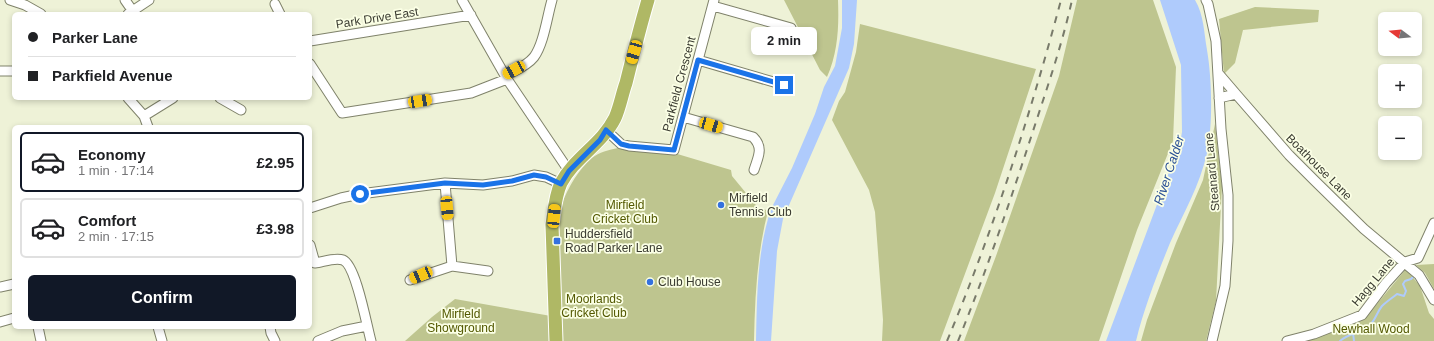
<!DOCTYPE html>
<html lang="en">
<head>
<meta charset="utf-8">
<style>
  :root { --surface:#fff; --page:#f2f2f2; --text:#202124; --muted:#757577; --line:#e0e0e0; --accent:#111827 }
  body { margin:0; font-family:Helvetica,sans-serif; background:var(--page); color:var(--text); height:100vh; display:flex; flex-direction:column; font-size:15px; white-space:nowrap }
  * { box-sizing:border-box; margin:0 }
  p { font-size:13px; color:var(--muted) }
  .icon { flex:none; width:22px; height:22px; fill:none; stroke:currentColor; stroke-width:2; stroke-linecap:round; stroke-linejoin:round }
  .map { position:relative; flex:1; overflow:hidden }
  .side { position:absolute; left:12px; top:125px; width:300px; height:204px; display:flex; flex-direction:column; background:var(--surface); border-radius:6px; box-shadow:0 2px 6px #0003 }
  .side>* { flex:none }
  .hud { position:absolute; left:12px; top:12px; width:300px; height:88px; border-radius:6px; box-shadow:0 2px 6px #0003; display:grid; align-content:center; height:88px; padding:0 16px; background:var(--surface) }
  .needle { width:26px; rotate:286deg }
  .tools { position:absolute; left:1378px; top:12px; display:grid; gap:8px }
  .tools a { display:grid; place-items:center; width:44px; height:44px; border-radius:6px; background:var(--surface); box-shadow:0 2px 6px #0003; font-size:20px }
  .end { position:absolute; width:18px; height:18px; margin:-9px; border:5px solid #1a73e8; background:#fff; box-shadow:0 0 0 2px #fff }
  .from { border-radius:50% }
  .bubble { position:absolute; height:28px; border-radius:6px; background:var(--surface); box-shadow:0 2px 6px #0003; font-size:13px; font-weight:800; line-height:28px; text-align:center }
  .car { position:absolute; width:12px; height:24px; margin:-12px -6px; border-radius:5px; box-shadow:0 0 3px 1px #0007; background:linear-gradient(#f5c518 24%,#345 0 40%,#f5c518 0 76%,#345 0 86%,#f5c518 0) }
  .hud b { display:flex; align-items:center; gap:14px; height:38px; font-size:15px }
  .hud b+b { border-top:1px solid var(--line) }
  .hud i { width:10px; height:10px; background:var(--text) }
  ul { padding:7px 0 0; list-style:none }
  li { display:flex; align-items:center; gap:12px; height:60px; margin:0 8px 6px; padding:0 8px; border:2px solid var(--line); border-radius:6px }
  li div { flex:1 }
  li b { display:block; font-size:15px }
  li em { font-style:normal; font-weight:800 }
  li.current { border-color:var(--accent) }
  li>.icon { width:36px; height:36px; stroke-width:1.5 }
  .cta { display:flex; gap:8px; margin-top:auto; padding:8px 16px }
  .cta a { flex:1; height:46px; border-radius:6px; background:var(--accent); color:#fff; font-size:16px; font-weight:800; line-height:46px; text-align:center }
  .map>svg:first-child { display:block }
</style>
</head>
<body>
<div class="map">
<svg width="1434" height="341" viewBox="0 0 1434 341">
  <rect width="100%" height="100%" fill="#eef2d7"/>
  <path fill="#bec58f" d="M784 0H838C839 27 838 52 827 77L820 70Z
    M1077 0H1153L1176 67 1173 141 1137 230 1099 341H964L996 256 1059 76Z
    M1255 7 1319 10 1318 22 1243 30 1235 63 1224 74 1219 19Z
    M860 24 1036 69 995 193 940 341H882L883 320 875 212 869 190 832 120 839 101 845 92 856 52Z
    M1215 124 1222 186 1216 301 1206 341H1141L1147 320 1176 243 1203 180Z
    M618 148 674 153 731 170 732 176 760 210 764 209 768 211C757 253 755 297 754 341H557C557 309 557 278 558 246 559 232 558 217 562 204 568 187 579 169 592 158 599 152 609 150 618 148Z
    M1434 264V289L1425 273 1416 265Z
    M1406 269 1420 286 1429 313 1434 319V341H1303L1314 338 1366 317Z
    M455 299 551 316V341H405L432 317Z"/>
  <path fill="#afcbfc" d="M842 0H857L854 44 849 68 783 219 777 251 771 341H756C757 297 757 251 771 209L792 168 815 114 824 87 835 66 842 28Z
    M1160 0H1195C1204 15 1204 33 1207 50 1212 79 1213 124 1207 153 1200 185 1183 214 1170 243 1157 275 1144 308 1136 341H1106L1171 167 1179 150 1182 132 1181 65Z"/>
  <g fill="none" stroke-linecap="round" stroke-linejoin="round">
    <path stroke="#afcbfc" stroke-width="2" d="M1353 333 1354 341
      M1340 341C1349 333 1361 333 1370 325 1376 319 1377 312 1382 306 1386 302 1392 298 1397 294L1404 296 1406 291 1403 284 1405 281 1411 279 1414 276"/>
    <defs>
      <path id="minor" d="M10 0 25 5 41 14
        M125 0 132 10
        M462 0 507 79 569 171
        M1206 0 1208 4 1216 41 1221 129 1228 195V241L1225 286 1212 341
        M275 4 280 14
        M713 6 791 28
        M128 14 149 0
        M310 41 471 15
        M698 60 784 85
        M310 64 342 113 471 93 507 79
        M0 71H14
        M1218 73 1236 94
        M505 76C514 71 527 66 534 57 544 43 547 17 552 0
        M128 98 144 116 148 127
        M220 98 241 110
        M1219 98 1236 94 1289 155 1315 181 1364 229 1419 275 1434 300
        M144 116 173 98
        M683 117 753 137C764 148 758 157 754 170
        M606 130 621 144 629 146 674 150 714 0
        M445 183 452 266 488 271
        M310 208 341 198 360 194 445 183 483 185 512 181 534 175 546 177 561 184
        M310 245 315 263C323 262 335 257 343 260 356 265 367 327 371 341
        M410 280 452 266
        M0 287 14 284
        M0 322 14 318
        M38 327 41 341
        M158 327 162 341
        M270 327 271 333 275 341
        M318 341 342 331 367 326
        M1287 341 1314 334 1362 315 1386 283 1405 262 1418 258 1434 223"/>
      <path id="highway" d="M556 341 552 225C554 212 555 196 561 183 574 158 602 144 615 118 620 107 622 94 626 83 633 55 640 27 648 0"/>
    </defs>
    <use href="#minor" stroke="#7f826a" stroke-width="11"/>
    <use href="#highway" stroke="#fff" stroke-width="15"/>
    <use href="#minor" stroke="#fff" stroke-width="9"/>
    <use href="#highway" stroke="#afb865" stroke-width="13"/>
    <path stroke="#787a6a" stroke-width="2" stroke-dasharray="7 7" stroke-linecap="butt" d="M947 341C993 231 1030 116 1061 0
      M958 341C986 272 1010 202 1033 131 1047 88 1062 45 1072 0"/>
  </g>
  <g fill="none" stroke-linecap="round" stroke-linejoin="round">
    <path stroke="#1a73e8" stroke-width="5" d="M360 194 445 183 483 185 512 181 534 175 546 177 561 184 569 171 600 140 606 130 621 144 629 146 674 150 698 60 784 85"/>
  </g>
  <g fill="#3471df" stroke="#fbffe5" stroke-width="1.5">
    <circle cx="721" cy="205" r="4"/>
    <rect x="553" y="237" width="8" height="8" rx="2"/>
    <circle cx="650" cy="282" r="4"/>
  </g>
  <g text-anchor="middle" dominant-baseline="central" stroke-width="3.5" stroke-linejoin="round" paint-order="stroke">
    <g font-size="12" fill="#3a3b31" stroke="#fbffe5">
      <text transform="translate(377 18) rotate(-9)">Park Drive East</text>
      <text transform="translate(679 84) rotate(-75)">Parkfield Crescent</text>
      <text transform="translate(1319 167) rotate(45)">Boathouse Lane</text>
      <text transform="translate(1212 172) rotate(-95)">Steanard Lane</text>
      <text transform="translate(1373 282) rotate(-50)">Hagg Lane</text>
    </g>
    <g font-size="12" fill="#3a3b31" stroke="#fbffe5" text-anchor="start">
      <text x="729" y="198">Mirfield<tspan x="729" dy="14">Tennis Club</tspan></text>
      <text x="565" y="234">Huddersfield<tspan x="565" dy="14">Road Parker Lane</tspan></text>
      <text x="658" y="282">Club House</text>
    </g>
    <g font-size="12" fill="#525800" stroke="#fbffe5">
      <text x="625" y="205">Mirfield<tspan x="625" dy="14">Cricket Club</tspan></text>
      <text x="594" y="299">Moorlands<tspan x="594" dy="14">Cricket Club</tspan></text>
      <text x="461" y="314">Mirfield<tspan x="461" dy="14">Showground</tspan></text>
      <text x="1371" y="329">Newhall Wood</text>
    </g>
    <g font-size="13" font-style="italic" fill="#284f96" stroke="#fbffe5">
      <text transform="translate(1169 170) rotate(-72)">River Calder</text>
    </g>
  </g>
</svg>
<div class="tools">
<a><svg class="needle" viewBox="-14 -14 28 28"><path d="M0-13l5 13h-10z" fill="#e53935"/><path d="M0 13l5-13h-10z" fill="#757577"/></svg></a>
<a>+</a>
<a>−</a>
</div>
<i class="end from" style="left:360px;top:194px"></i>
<i class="end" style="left:784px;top:85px"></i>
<div class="bubble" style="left:751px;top:27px;width:66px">2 min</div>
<i class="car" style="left:634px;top:52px;rotate:196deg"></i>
<i class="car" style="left:514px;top:70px;rotate:241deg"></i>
<i class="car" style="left:420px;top:101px;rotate:81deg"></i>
<i class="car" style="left:711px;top:125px;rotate:106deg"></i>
<i class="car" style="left:447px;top:208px;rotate:175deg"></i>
<i class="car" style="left:554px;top:216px;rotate:5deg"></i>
<i class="car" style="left:421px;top:275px;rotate:247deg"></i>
<div class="hud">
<b><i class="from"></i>Parker Lane</b>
<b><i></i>Parkfield Avenue</b>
</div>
<section class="side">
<ul>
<li class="current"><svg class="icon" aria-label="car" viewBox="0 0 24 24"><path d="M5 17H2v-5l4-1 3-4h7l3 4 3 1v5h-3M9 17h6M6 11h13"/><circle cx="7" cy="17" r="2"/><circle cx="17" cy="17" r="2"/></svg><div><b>Economy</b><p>1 min · 17:14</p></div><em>£2.95</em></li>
<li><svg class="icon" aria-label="car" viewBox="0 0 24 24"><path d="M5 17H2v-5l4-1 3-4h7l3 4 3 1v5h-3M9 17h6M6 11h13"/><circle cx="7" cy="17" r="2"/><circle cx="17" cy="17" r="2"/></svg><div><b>Comfort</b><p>2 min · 17:15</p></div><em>£3.98</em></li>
</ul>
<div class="cta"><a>Confirm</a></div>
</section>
</div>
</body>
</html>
